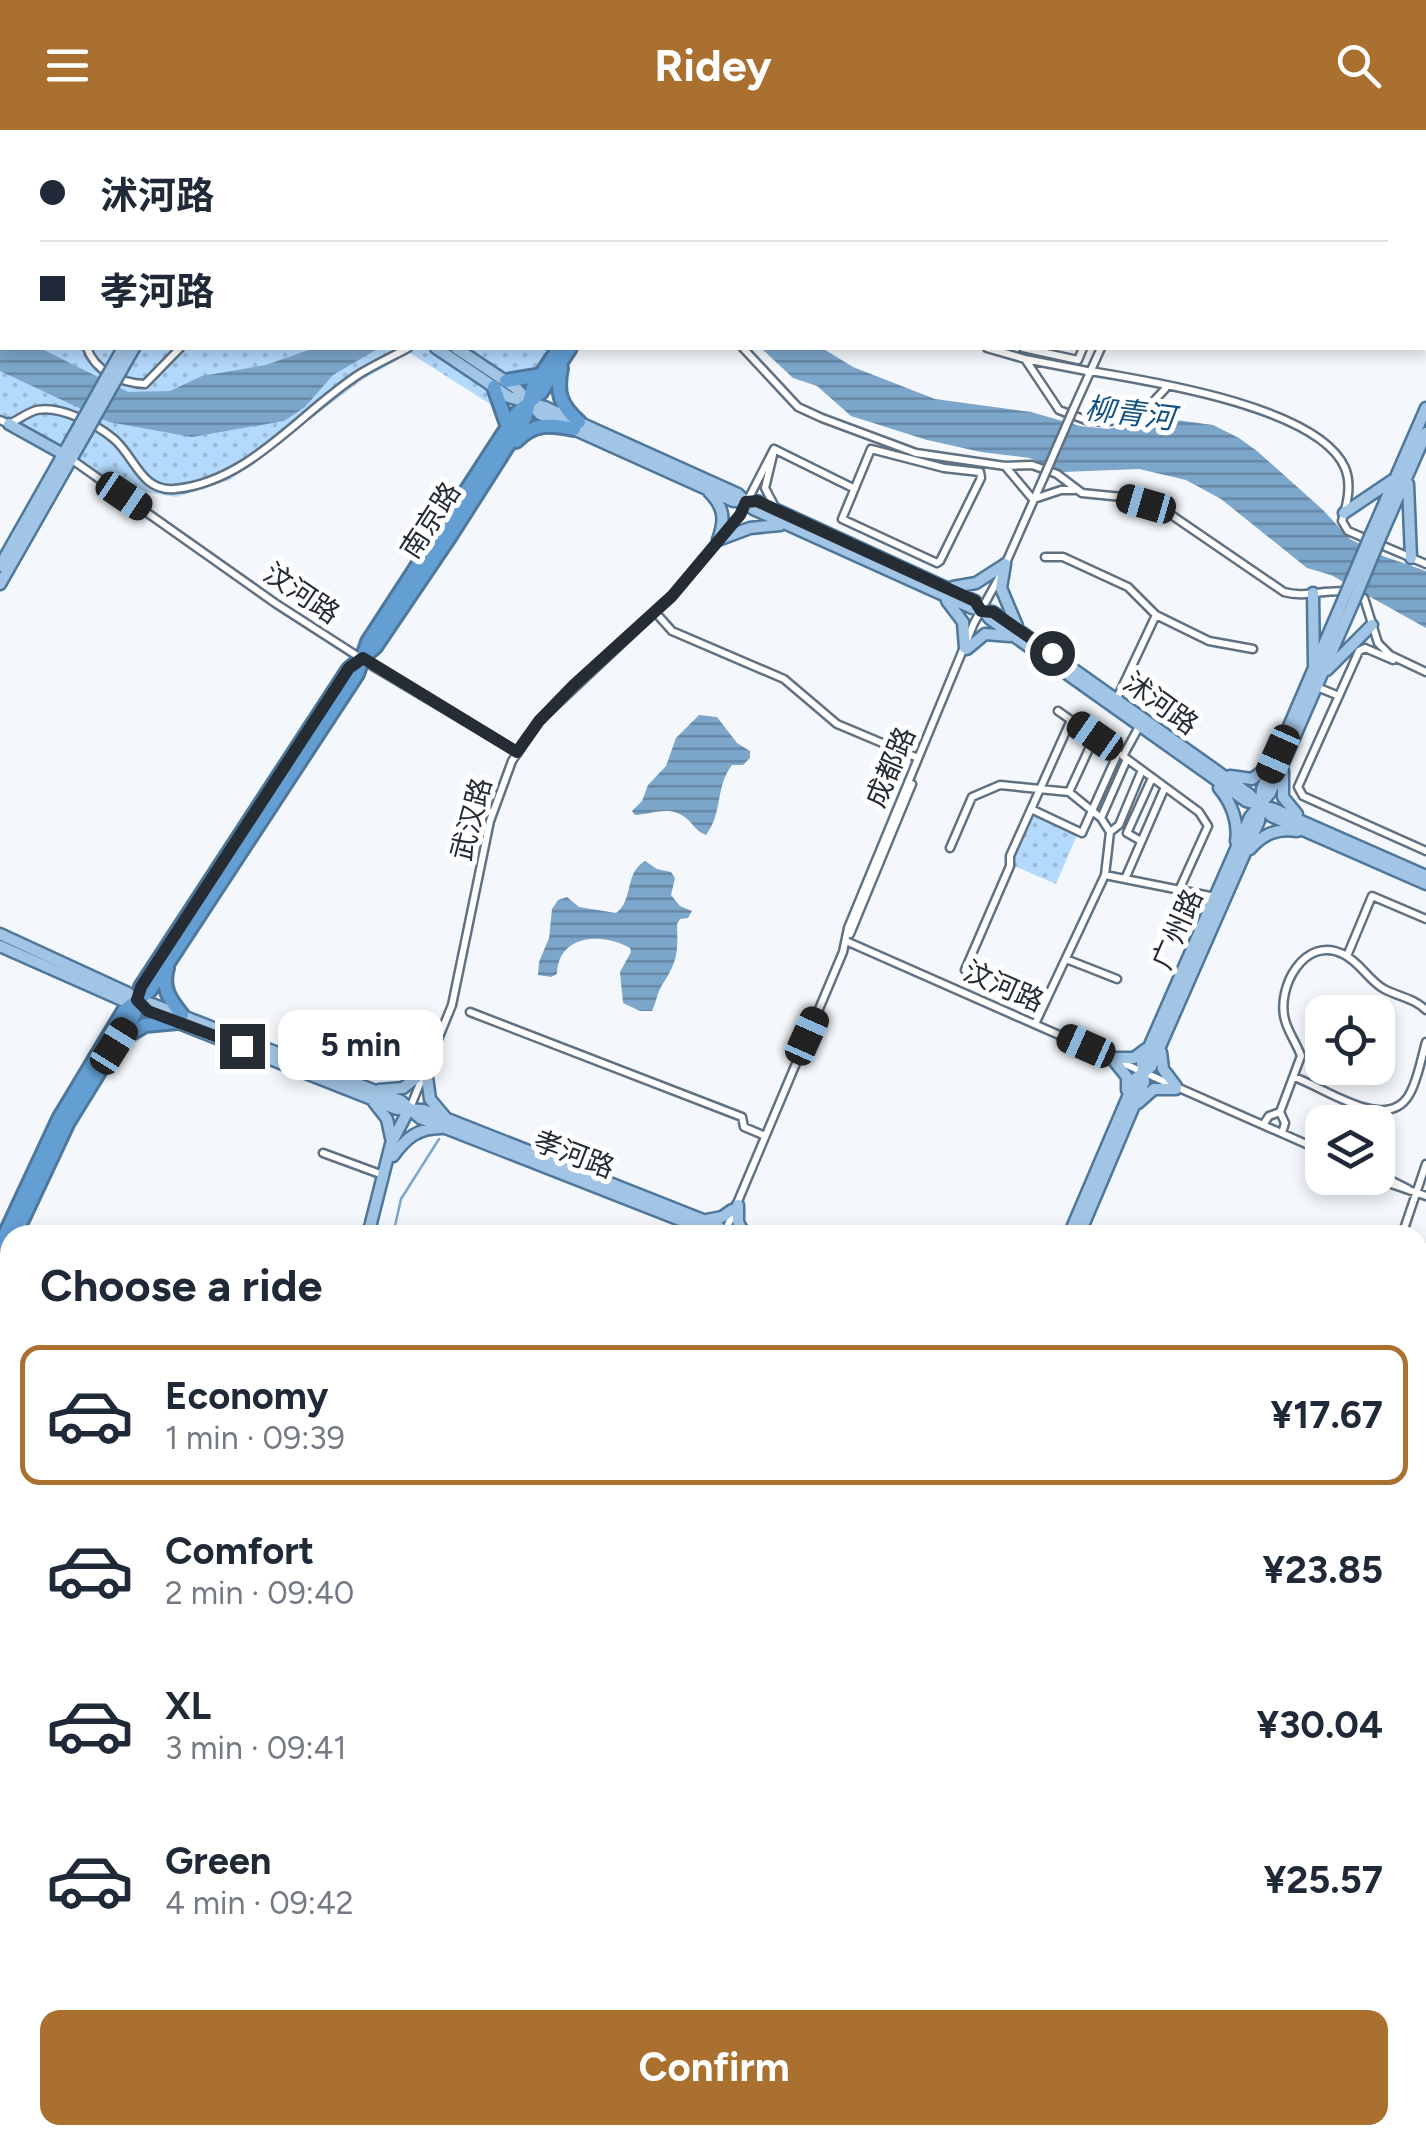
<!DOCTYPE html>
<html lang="en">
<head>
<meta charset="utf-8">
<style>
  :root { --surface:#fff; --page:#f2f2f3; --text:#1f2937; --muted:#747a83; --line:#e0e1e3; --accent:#a9702f }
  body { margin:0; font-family:Figtree,"Noto Sans SC",sans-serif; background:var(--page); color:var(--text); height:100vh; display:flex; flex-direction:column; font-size:38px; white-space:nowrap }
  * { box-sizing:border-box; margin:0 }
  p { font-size:32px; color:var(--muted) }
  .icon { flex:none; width:55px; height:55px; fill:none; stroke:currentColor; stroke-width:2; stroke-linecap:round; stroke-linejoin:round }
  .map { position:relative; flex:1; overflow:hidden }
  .panel { position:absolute; left:0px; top:1095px; width:1428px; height:920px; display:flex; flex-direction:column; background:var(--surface); border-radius:30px 30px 0 0; box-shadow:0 5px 15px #0003 }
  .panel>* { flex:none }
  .hud { position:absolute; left:0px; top:0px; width:1428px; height:220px; box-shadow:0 5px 15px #0003; display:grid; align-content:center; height:220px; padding:0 40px; background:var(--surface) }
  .controls { position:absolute; left:1305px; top:865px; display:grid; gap:20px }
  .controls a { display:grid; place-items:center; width:90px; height:90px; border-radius:20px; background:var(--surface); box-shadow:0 5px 15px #0003; font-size:50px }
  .end { position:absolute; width:45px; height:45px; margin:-22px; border:12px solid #252c33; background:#fff; box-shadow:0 0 0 5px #fff }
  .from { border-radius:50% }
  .bubble { position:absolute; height:70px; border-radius:20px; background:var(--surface); box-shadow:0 5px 15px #0003; font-size:32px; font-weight:700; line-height:70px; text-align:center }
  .car { position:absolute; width:30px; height:60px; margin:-30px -15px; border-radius:12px; box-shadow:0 0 8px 2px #0007; background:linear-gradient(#222 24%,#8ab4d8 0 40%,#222 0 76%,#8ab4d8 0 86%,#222 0) }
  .hud b { display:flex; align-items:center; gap:35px; height:95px; font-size:38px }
  .hud b+b { border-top:2px solid var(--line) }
  .hud i { width:25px; height:25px; background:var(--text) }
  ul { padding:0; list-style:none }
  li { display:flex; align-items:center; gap:30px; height:140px; margin:0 20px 15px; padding:0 20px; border:5px solid transparent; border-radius:20px }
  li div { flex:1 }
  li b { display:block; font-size:38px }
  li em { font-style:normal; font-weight:700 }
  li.active { border-color:var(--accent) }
  li>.icon { width:90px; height:90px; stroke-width:1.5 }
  h2 { padding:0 40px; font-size:45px; line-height:120px }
  .cta { display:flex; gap:20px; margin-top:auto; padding:20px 40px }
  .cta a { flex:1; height:115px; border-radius:20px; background:var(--accent); color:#fff; font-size:40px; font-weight:700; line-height:115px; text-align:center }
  header { display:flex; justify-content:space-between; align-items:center; height:130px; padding:0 40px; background:var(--accent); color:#fff; font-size:45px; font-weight:700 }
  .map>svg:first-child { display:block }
</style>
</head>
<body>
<header><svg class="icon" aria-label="menu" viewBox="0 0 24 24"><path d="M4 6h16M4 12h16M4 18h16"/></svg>Ridey<svg class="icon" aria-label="search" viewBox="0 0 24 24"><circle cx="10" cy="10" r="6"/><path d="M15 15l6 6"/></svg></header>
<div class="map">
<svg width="1426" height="2015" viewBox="0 0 1426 2015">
  <defs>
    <pattern id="park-dots" width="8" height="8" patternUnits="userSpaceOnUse" patternTransform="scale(2.5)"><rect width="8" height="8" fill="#b3d9fc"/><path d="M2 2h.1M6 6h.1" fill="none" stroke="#9abad8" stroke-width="1.8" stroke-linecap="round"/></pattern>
    <pattern id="water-rules" width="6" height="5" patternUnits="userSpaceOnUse" patternTransform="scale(2.5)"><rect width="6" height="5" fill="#7da6cb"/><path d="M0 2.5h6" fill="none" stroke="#6687a5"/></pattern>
  </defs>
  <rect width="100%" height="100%" fill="#f4f8fc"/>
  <path fill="url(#park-dots)" d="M0 106 2 218H120L56 326 0 295Z
    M139 218H428L490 258 495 266 490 274 410 223 362 250 230 350 176 367 111 356 73 332Z
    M462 218H553L537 242 506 246Z
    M1032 683 1077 705 1056 754 1014 736 1013 726Z"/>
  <path fill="url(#water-rules)" d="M0 196 2 218H40L128 262 170 261 202 246 266 235 314 218H379L333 245 305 277 284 291 192 307 109 292 0 241Z
    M761 218H822L853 237 935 269 1031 282 1080 296 1108 299 1161 288 1213 295 1239 308 1257 321 1323 380 1350 409 1383 426 1426 441V498L1331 445 1307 438 1221 369 1186 350 1139 339 1063 342 1030 328 981 322 927 310 851 286 817 256 793 248Z
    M699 585 717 587 737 613 750 621V628L743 635H732C715 657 723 683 706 705 696 701 694 695 686 688 670 675 654 684 635 685L632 681 642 671 648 655 666 636 676 608Z
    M645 731 657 739 671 742 675 748 671 765 680 776 692 781 688 788 680 789 677 794C678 823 678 831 661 857 657 864 656 873 652 881H640L623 873 620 842 631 822 630 818C603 802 558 804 557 844L551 847 538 845 539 832 549 808 552 779 558 770 567 767 579 777 616 783C634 770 624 743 645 731Z"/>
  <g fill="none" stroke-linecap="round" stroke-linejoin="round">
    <path stroke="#7da6cb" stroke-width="2.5" d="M393 1105 401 1069 439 1009
      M135 2005 139 2015"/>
    <defs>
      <path id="minor" d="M96 0 100 2
        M151 0 155 2
        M863 0 868 2
        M1228 0 1234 2
        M1239 0 1244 2
        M934 2 935 0
        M1043 2 1044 0
        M1071 2 1072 0
        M1193 2 1194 0
        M1425 87H1426
        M0 121 2 122
        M87 218C95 241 120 253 145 254L180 218
        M743 218 798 277 822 288 916 323 1005 336 1032 335 1057 344 1082 363 1122 367 1167 382 1284 462C1312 470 1336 452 1364 468L1378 513 1390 525 1426 542
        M987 218 1025 229 1059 280 1086 290 1102 292 1139 287 1165 259
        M1023 218 1078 230 1083 218
        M1025 229 1087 241
        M1090 241C1150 251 1319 277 1345 338 1352 355 1347 374 1342 391L1348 401 1426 434
        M1073 280 1101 218
        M0 290 9 294C18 290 28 282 37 280 60 275 96 294 114 309 135 327 141 362 175 359 250 352 301 281 361 243 376 234 393 226 408 218
        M774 319 853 358
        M871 319 944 338 980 342 981 348 940 431 937 433 842 389Z
        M773 325 765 358 776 379
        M71 329 275 473 376 538 517 622
        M1005 336 1031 367
        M1034 369 1061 360H1074
        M1045 427H1063L1128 457 1156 485 1117 568
        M1005 435 1043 349
        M655 482 672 501 784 549 837 594 918 628
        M1156 485 1209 511 1253 519
        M1393 530 1365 518 1359 521 1298 657 1303 666 1426 721
        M1317 557 1339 566
        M1058 581 1118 623
        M1140 595 1123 626 1199 682 1208 696 1179 760
        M1069 662 1095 606
        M1031 679 1082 703 1118 623
        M1101 688 1127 629
        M1110 702 1119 695 1142 640
        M1141 711 1127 703 1152 648
        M950 718 972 667 1000 655 1069 662 1101 688 1110 702 1105 745 1215 767
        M1125 749 1165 657
        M850 804 912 654
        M846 811 1322 1021
        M1347 826 1372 766 1426 789
        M1066 829 1117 849
        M965 840 1010 736V726L1071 590
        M470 882 742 987 744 997 763 1005
        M1035 894 1105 745
        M1294 947C1324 957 1386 1004 1409 965 1418 950 1421 929 1426 912
        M410 978 452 875 490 691 512 631 539 591 672 466 740 385 774 319
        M1280 982 1301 926C1297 914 1288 902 1285 890 1276 857 1305 805 1343 824 1360 832 1368 850 1384 859 1399 867 1414 868 1426 880
        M1263 995 1269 986 1280 982 1285 993 1282 1003
        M323 1023 383 1045
        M1378 1044 1408 1059
        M1374 1048 1426 1066
        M725 1102 843 822 848 798 974 493 1000 446
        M1402 1105 1426 1034
        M1418 1468 1426 1469
        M1418 1537 1426 1540
        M7 1543 10 1544
        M1418 1603 1426 1606
        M1418 1674 1426 1623
        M1418 1690 1426 1694
        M1418 1695 1426 1699
        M0 1743 10 1747
        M1418 1781 1420 1784 1418 1794
        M1418 1835 1426 1838
        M639 2005 664 2015
        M923 2005 925 2015
        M350 2015 354 2005
        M426 2015 430 2005
        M717 2015 721 2005
        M840 2015 844 2005
        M938 2015 940 2005
        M1057 2015 1062 2005
        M1134 2015 1138 2005"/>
      <path id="major" d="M113 0 117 2
        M133 0 137 2
        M250 2 251 0
        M436 218 509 267 545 277 738 364 753 379 972 478 993 482 1249 664 1271 686 1426 754
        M456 218 516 258 540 284 733 371H757L975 471 990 489 1246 671 1274 679 1426 746
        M114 234 123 218
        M122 239 134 218
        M9 294 63 324
        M1408 354 1411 428
        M709 362C725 378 725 390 718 410
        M1344 383 1393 350
        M1371 404 1426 278
        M1380 408 1426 303
        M718 410 750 398 780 395
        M1005 434 1001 458 1017 496
        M0 436 77 300
        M0 454 86 303
        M953 457 976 453 1004 435
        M1313 463 1314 535
        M947 471 963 492 965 518
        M967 519 985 504 1010 506
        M1327 540 1372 495
        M1283 641V667L1297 684
        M1230 646 1252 649 1268 637
        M1219 658C1231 672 1239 692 1236 711
        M1250 719C1263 704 1277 698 1297 701
        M0 804 128 863 148 881 397 979 423 980 450 990 703 1090 719 1097 725 1104
        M0 816 124 871 137 870 152 874 401 971 420 988 716 1104 732 1102 740 1105
        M1161 922 1163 939 1176 956
        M1111 927 1127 947V960
        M1112 928H1134L1146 919
        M426 940 430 969 445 987
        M379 960 403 958 426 940
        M373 971 387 989 391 1008
        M1138 973 1154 959H1176
        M393 1026C406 1008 418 998 441 998
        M738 1075V1092L745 1105
        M706 1090 722 1087 732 1080
        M368 1105 391 1014 409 979
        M1069 1105 1136 948 1151 937 1259 691 1262 659 1344 468
        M1079 1105 1144 952 1142 933 1250 687 1270 663 1353 473
        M1418 1371 1426 1374
        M1418 1380 1426 1383
        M0 1461 10 1465
        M0 1473 10 1477
        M1418 1914 1426 1893
        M1418 1929 1419 1924
        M1418 1970 1426 1981
        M0 1978 10 1954
        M1418 1986 1426 1989
        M0 1996 10 1973
        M1418 1998 1426 2001
        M0 2008 1 2015
        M684 2015 690 2005
        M1374 2015 1378 2005
        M1384 2015 1397 2005"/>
      <path id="highway" d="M700 2 701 0
        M712 2 713 0
        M561 238C556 263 560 275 579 292
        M506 251 541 245
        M494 257 508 297
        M516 311C534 292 551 294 574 299
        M167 838C161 858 170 870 182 885
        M123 908 145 895 177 892
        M15 1105 68 992 134 885 141 857 349 539 375 517 450 406 525 288 533 257 559 218
        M0 1141 4 1107 59 989 124 881 150 860 357 544 368 512 517 283 541 262 570 218"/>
    </defs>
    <use href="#minor" stroke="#607282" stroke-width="11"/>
    <use href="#major" stroke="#4e779c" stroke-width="15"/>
    <use href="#highway" stroke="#4e779c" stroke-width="18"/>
    <use href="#minor" stroke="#fff" stroke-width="6"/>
    <use href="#major" stroke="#a2c5e5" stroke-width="10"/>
    <use href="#highway" stroke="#649fd4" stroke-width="12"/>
    <defs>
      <path id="minor-bridge" d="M1043 349 1073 280"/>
      <path id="major-bridge" d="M77 300 114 234
        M86 303 122 239
        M1344 468 1371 404
        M1353 473 1380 408"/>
    </defs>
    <use href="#minor-bridge" stroke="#607282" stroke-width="11" stroke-linecap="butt"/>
    <use href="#major-bridge" stroke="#4e779c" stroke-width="15" stroke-linecap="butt"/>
    <use href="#minor-bridge" stroke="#fff" stroke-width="6"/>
    <use href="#major-bridge" stroke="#a2c5e5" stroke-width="10"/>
  </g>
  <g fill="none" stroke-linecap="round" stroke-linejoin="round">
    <path stroke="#252c33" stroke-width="12" d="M242 916 148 881 137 870 141 857 349 538 363 528 517 622 539 591 574 555 672 466 740 385 746 372 757 371 975 471 981 481 993 482 1052 523"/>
  </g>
  <g text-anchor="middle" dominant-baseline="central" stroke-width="10" stroke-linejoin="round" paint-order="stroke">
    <g font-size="28" fill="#252c33" stroke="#fff">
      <text transform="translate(430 390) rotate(-57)">南京路</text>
      <text transform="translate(302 463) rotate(34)">汶河路</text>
      <text transform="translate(1161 573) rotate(36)">沭河路</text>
      <text transform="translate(890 637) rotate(-67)">成都路</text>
      <text transform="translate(471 689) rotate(-75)">武汉路</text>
      <text transform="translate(1177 799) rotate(-66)">广州路</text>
      <text transform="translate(1004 856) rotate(24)">汶河路</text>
      <text transform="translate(574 1024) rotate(21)">孝河路</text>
    </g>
    <g font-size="30" font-style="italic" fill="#135383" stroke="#fff">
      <text transform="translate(1130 283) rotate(7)">柳青河</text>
    </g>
  </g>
</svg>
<div class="controls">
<a><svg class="icon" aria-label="locate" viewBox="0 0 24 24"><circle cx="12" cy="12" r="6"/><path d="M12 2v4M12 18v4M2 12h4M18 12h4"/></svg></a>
<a><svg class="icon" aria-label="layers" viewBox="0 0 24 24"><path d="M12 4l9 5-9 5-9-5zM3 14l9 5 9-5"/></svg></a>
</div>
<i class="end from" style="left:1052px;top:523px"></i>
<i class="end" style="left:242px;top:916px"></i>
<div class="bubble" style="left:278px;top:880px;width:165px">5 min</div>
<i class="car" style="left:124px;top:366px;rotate:124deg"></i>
<i class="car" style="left:1146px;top:374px;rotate:286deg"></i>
<i class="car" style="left:1095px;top:606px;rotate:305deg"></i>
<i class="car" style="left:1278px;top:624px;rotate:204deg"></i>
<i class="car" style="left:807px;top:906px;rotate:24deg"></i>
<i class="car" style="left:114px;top:916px;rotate:32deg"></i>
<i class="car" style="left:1086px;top:916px;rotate:294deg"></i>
<div class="hud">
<b><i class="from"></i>沭河路</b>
<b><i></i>孝河路</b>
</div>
<section class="panel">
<h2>Choose a ride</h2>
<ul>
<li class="active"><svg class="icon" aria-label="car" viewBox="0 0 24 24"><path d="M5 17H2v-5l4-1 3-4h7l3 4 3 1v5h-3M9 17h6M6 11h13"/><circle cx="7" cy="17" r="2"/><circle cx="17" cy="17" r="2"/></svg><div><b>Economy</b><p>1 min · 09:39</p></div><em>¥17.67</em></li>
<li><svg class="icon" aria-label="car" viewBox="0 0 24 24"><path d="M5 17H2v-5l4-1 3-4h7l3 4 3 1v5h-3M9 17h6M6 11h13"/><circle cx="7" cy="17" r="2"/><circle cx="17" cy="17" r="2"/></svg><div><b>Comfort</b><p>2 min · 09:40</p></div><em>¥23.85</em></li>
<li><svg class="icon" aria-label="car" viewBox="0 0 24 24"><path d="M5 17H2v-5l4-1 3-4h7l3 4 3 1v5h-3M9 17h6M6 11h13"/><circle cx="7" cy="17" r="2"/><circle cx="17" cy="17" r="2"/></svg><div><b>XL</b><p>3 min · 09:41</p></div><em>¥30.04</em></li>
<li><svg class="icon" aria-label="car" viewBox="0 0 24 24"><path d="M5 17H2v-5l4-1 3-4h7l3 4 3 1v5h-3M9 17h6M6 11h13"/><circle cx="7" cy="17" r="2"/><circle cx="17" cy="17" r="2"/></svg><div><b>Green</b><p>4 min · 09:42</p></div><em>¥25.57</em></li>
</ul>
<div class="cta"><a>Confirm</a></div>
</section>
</div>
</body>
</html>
